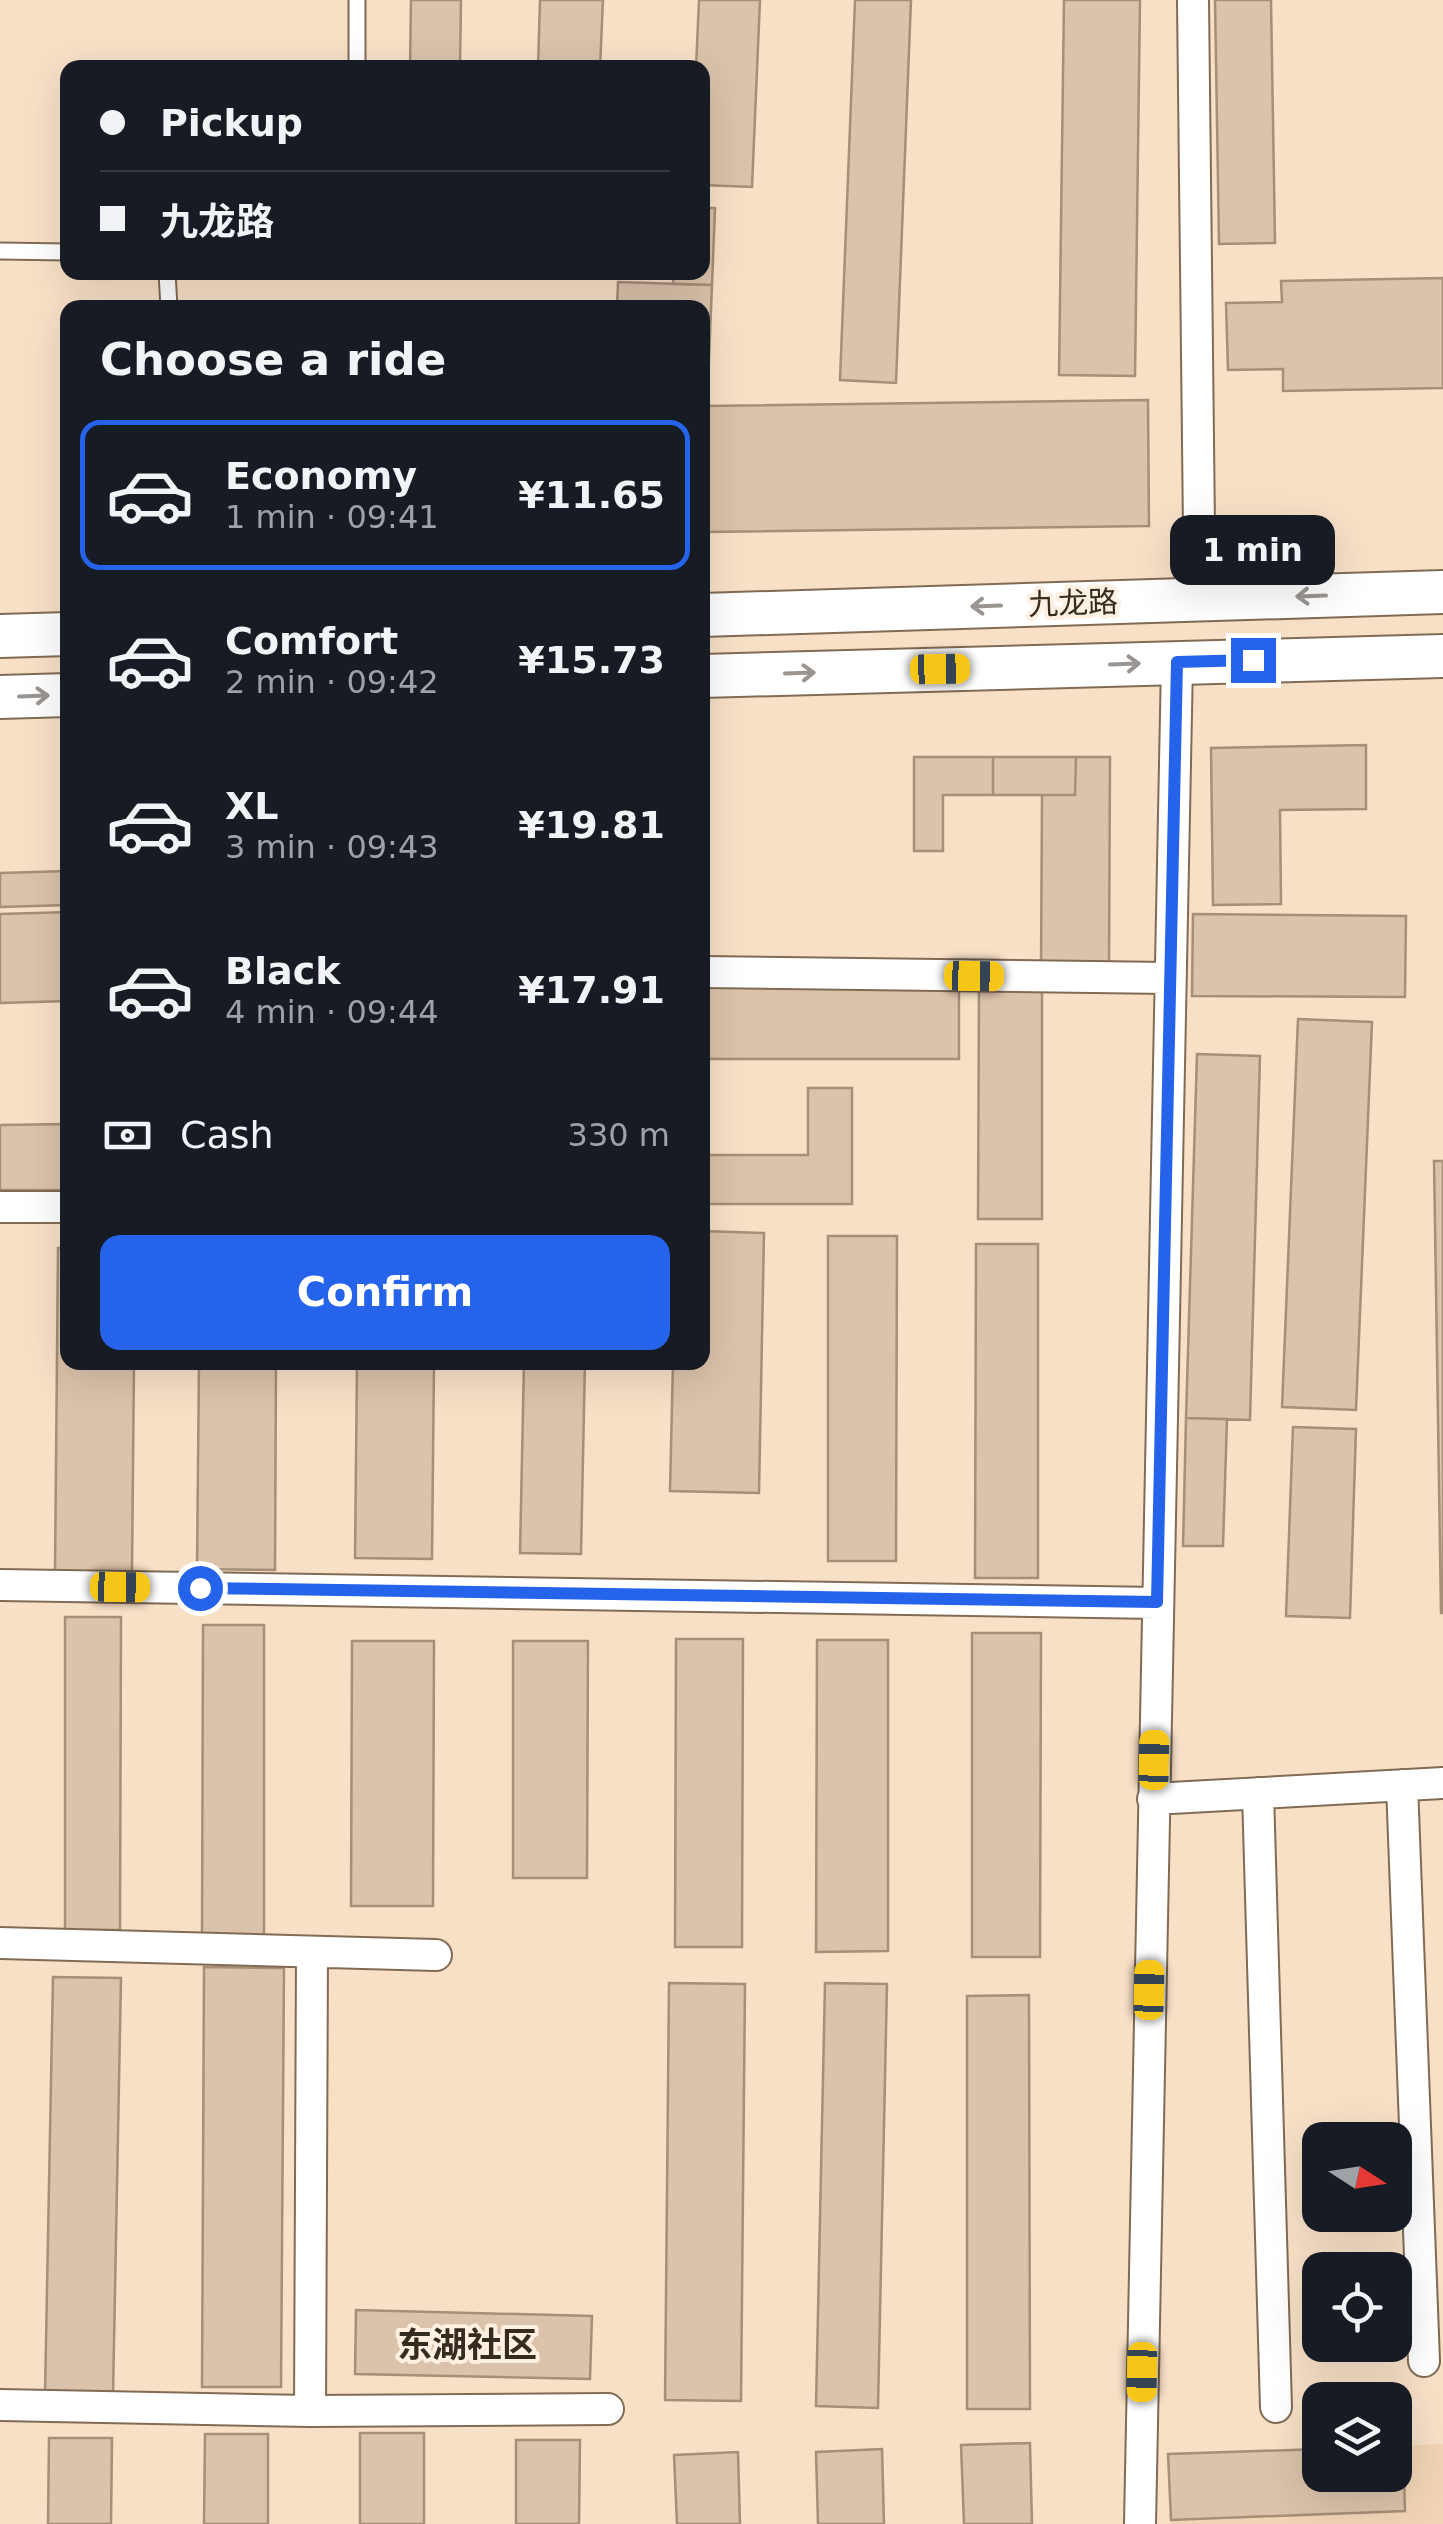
<!DOCTYPE html>
<html lang="en">
<head>
<meta charset="utf-8">
<style>
  :root { --surface:#171b24; --page:#20242c; --text:#f1f3f6; --muted:#9ea1a6; --line:#363941; --accent:#2563eb }
  body { margin:0; font-family:"DejaVu Sans","Noto Sans SC",sans-serif; background:var(--page); color:var(--text); height:100vh; display:flex; flex-direction:column; font-size:38px; white-space:nowrap }
  * { box-sizing:border-box; margin:0 }
  p { font-size:32px; color:var(--muted) }
  .icon { flex:none; width:55px; height:55px; fill:none; stroke:currentColor; stroke-width:2; stroke-linecap:round; stroke-linejoin:round }
  .map { position:relative; flex:1; overflow:hidden }
  .details { position:absolute; left:60px; top:300px; width:650px; height:1070px; display:flex; flex-direction:column; background:var(--surface); border-radius:20px; box-shadow:0 10px 40px #0002 }
  .details>* { flex:none }
  .banner { position:absolute; left:60px; top:60px; width:650px; height:220px; border-radius:20px; box-shadow:0 10px 40px #0002; display:grid; align-content:center; height:220px; padding:0 40px; background:var(--surface) }
  .needle { width:65px; rotate:102deg }
  .buttons { position:absolute; left:1302px; top:2122px; display:grid; gap:20px }
  .buttons a { display:grid; place-items:center; width:110px; height:110px; border-radius:20px; background:var(--surface); box-shadow:0 10px 40px #0002; font-size:50px }
  .end { position:absolute; width:45px; height:45px; margin:-22px; border:12px solid #2563eb; background:#fff; box-shadow:0 0 0 5px #fff }
  .from { border-radius:50% }
  .bubble { position:absolute; height:70px; border-radius:20px; background:var(--surface); box-shadow:0 10px 40px #0002; font-size:32px; font-weight:700; line-height:70px; text-align:center }
  .car { position:absolute; width:30px; height:60px; margin:-30px -15px; border-radius:12px; box-shadow:0 0 8px 2px #0007; background:linear-gradient(#f5c518 24%,#345 0 40%,#f5c518 0 76%,#345 0 86%,#f5c518 0) }
  .banner b { display:flex; align-items:center; gap:35px; height:95px; font-size:38px }
  .banner b+b { border-top:2px solid var(--line) }
  .banner i { width:25px; height:25px; background:var(--text) }
  ul { padding:0; list-style:none }
  li { display:flex; align-items:center; gap:30px; height:150px; margin:0 20px 15px; padding:0 20px; border:5px solid transparent; border-radius:20px }
  li div { flex:1 }
  li b { display:block; font-size:38px }
  li em { font-style:normal; font-weight:700 }
  li.selected { border-color:var(--accent) }
  li>.icon { width:90px; height:90px; stroke-width:1.5 }
  h2 { padding:0 40px; font-size:45px; line-height:120px }
  .pay { display:flex; align-items:center; gap:25px; height:110px; padding:0 40px; font-size:38px }
  .pay p { margin-inline-start:auto }
  .primary-button { display:flex; gap:20px; margin-top:auto; padding:20px 40px }
  .primary-button a { flex:1; height:115px; border-radius:20px; background:var(--accent); color:#fff; font-size:40px; font-weight:700; line-height:115px; text-align:center }
  .map>svg:first-child { display:block }
</style>
</head>
<body>
<div class="map">
<svg width="1443" height="2524" viewBox="0 0 1443 2524">
  <rect width="100%" height="100%" fill="#f8e0c7"/>
  <path fill="#f1d4b5" d="M1443 2444V2524H1171L1168 2454 1320 2449V2475H1395V2446Z"/>
  <path fill="#dbc2aa" stroke="#a68e77" stroke-width="2.5" d="M411 0H461L460 68H410Z
    M540 0H603L600 68H538Z
    M699 0H760L752 187 702 185V68H696Z
    M855 0H911L896 383 840 380Z
    M1064 0H1140L1135 376 1059 375Z
    M1215 0H1271L1275 243 1219 244Z
    M702 208H715L712 285 673 284 674 272H702Z
    M1443 278V388L1283 391V369L1228 370 1226 303 1282 302 1281 281Z
    M618 282 712 285 708 385 702 384V308H617Z
    M1148 400 1149 526 702 532V406Z
    M1366 745V809L1280 810 1281 904 1213 905 1211 748Z
    M914 757H993V795H943V851H914Z
    M993 757H1076L1075 795H993Z
    M1076 757H1110L1109 970 1041 969 1042 795H1075Z
    M68 871V905L0 907V873Z
    M68 912V1001L0 1003V914Z
    M1193 914 1406 916 1405 997 1192 996Z
    M702 984H959V1059H702Z
    M979 984H1042V1219H978Z
    M1298 1019 1372 1022 1356 1410 1282 1407Z
    M1197 1054 1260 1056 1250 1420 1186 1418Z
    M808 1088H852V1204H702V1141H708L707 1155H808Z
    M68 1124V1190H0V1125Z
    M1434 1161H1443V1613H1441Z
    M702 1231 764 1233 759 1493 670 1491 673 1362H702Z
    M828 1236H897L896 1561H828Z
    M976 1244H1038V1578H975Z
    M58 1248H68V1362H134L132 1572 55 1571Z
    M199 1362H276L275 1570 197 1569Z
    M357 1362H434L432 1559 355 1558Z
    M524 1362H585L581 1554 520 1553Z
    M1186 1418 1227 1419 1223 1546H1183Z
    M1293 1427 1356 1429 1350 1618 1286 1616Z
    M65 1617H121L120 1930H65Z
    M203 1625H264V1937H202Z
    M972 1633H1041L1040 1957H972Z
    M676 1639H743L742 1947H675Z
    M817 1640H888V1951L816 1952Z
    M352 1641H434L433 1906H351Z
    M513 1641H588L587 1878H513Z
    M204 1967 284 1968 281 2387H202Z
    M53 1977 121 1978 113 2395 45 2394Z
    M669 1983 745 1984 741 2401 665 2400Z
    M825 1983 887 1984 878 2408 816 2406Z
    M1029 1995 1030 2409H967V1996Z
    M356 2310 592 2316 590 2379 355 2374Z
    M360 2433H424V2524H360Z
    M205 2434H268V2524H204Z
    M49 2438H112L111 2524H48Z
    M516 2440H580L579 2524H516Z
    M1030 2443 1032 2524H964L961 2445Z
    M1395 2446H1403L1405 2511 1171 2520 1168 2454 1320 2449V2475H1395Z
    M882 2449 884 2524H818L816 2452Z
    M738 2452 740 2524H677L674 2455Z"/>
  <g fill="none" stroke-linecap="round" stroke-linejoin="round">
    <defs>
      <path id="lane" d="M357 68V0
        M0 251 68 252
        M167 272 169 308"/>
      <path id="street" d="M1187 599 1199 529 1193 0
        M702 972 1168 978
        M0 1207H68
        M0 1585 1157 1603
        M1402 1785 1424 2361
        M1258 1793 1276 2407
        M1153 1799 1443 1783
        M0 1943 436 1955
        M0 2405 310 2411 608 2409
        M310 2411 312 1953
        M1140 2524 1177 663"/>
      <path id="secondary" d="M702 615 1443 592
        M0 636 68 634
        M702 676 1443 656
        M0 697 68 695"/>
    </defs>
    <use href="#lane" stroke="#806b54" stroke-width="19"/>
    <use href="#street" stroke="#806b54" stroke-width="34"/>
    <use href="#secondary" stroke="#806b54" stroke-width="46"/>
    <use href="#lane" stroke="#fff" stroke-width="15"/>
    <use href="#street" stroke="#fff" stroke-width="30"/>
    <use href="#secondary" stroke="#fff" stroke-width="42"/>
  </g>
  <defs><path id="oneway-shaft" d="M-6 0H5M1.5-3L5.5 0L1.5 3" fill="none" stroke-width="1.6" stroke-linecap="round" stroke-linejoin="round" transform="scale(2.5)"/></defs>
  <g stroke="#9a9590">
    <use href="#oneway-shaft" transform="translate(1311 596) rotate(178)"/>
    <use href="#oneway-shaft" transform="translate(986 606) rotate(178)"/>
    <use href="#oneway-shaft" transform="translate(1125 664) rotate(-2)"/>
    <use href="#oneway-shaft" transform="translate(800 673) rotate(-2)"/>
    <use href="#oneway-shaft" transform="translate(34 696) rotate(-2)"/>
  </g>
  <g fill="none" stroke-linecap="round" stroke-linejoin="round">
    <path stroke="#2563eb" stroke-width="12" d="M200 1588 1157 1602 1177 662 1253 660"/>
  </g>
  <g text-anchor="middle" dominant-baseline="central" stroke-width="8" stroke-linejoin="round" paint-order="stroke">
    <g font-size="30" fill="#342b21" stroke="#feefe0">
      <text transform="translate(1073 603) rotate(-2)">九龙路</text>
    </g>
    <g font-size="35" font-weight="bold" fill="#342b21" stroke="#feefe0">
      <text x="467" y="2345">东湖社区</text>
    </g>
  </g>
</svg>
<div class="buttons">
<a><svg class="needle" viewBox="-14 -14 28 28"><path d="M0-13l5 13h-10z" fill="#e53935"/><path d="M0 13l5-13h-10z" fill="#9ea1a6"/></svg></a>
<a><svg class="icon" aria-label="locate" viewBox="0 0 24 24"><circle cx="12" cy="12" r="6"/><path d="M12 2v4M12 18v4M2 12h4M18 12h4"/></svg></a>
<a><svg class="icon" aria-label="layers" viewBox="0 0 24 24"><path d="M12 4l9 5-9 5-9-5zM3 14l9 5 9-5"/></svg></a>
</div>
<i class="end from" style="left:200px;top:1588px"></i>
<i class="end" style="left:1253px;top:660px"></i>
<div class="bubble" style="left:1170px;top:515px;width:165px">1 min</div>
<i class="car" style="left:940px;top:669px;rotate:89deg"></i>
<i class="car" style="left:974px;top:976px;rotate:91deg"></i>
<i class="car" style="left:120px;top:1587px;rotate:91deg"></i>
<i class="car" style="left:1154px;top:1760px;rotate:1deg"></i>
<i class="car" style="left:1149px;top:1990px;rotate:1deg"></i>
<i class="car" style="left:1142px;top:2372px;rotate:181deg"></i>
<div class="banner">
<b><i class="from"></i>Pickup</b>
<b><i></i>九龙路</b>
</div>
<section class="details">
<h2>Choose a ride</h2>
<ul>
<li class="selected"><svg class="icon" aria-label="car" viewBox="0 0 24 24"><path d="M5 17H2v-5l4-1 3-4h7l3 4 3 1v5h-3M9 17h6M6 11h13"/><circle cx="7" cy="17" r="2"/><circle cx="17" cy="17" r="2"/></svg><div><b>Economy</b><p>1 min · 09:41</p></div><em>¥11.65</em></li>
<li><svg class="icon" aria-label="car" viewBox="0 0 24 24"><path d="M5 17H2v-5l4-1 3-4h7l3 4 3 1v5h-3M9 17h6M6 11h13"/><circle cx="7" cy="17" r="2"/><circle cx="17" cy="17" r="2"/></svg><div><b>Comfort</b><p>2 min · 09:42</p></div><em>¥15.73</em></li>
<li><svg class="icon" aria-label="car" viewBox="0 0 24 24"><path d="M5 17H2v-5l4-1 3-4h7l3 4 3 1v5h-3M9 17h6M6 11h13"/><circle cx="7" cy="17" r="2"/><circle cx="17" cy="17" r="2"/></svg><div><b>XL</b><p>3 min · 09:43</p></div><em>¥19.81</em></li>
<li><svg class="icon" aria-label="car" viewBox="0 0 24 24"><path d="M5 17H2v-5l4-1 3-4h7l3 4 3 1v5h-3M9 17h6M6 11h13"/><circle cx="7" cy="17" r="2"/><circle cx="17" cy="17" r="2"/></svg><div><b>Black</b><p>4 min · 09:44</p></div><em>¥17.91</em></li>
</ul>
<div class="pay"><svg class="icon" aria-label="cash" viewBox="0 0 24 24"><path d="M3 7h18v10H3z"/><circle cx="12" cy="12" r="2"/></svg>Cash<p>330 m</p></div>
<div class="primary-button"><a>Confirm</a></div>
</section>
</div>
</body>
</html>
